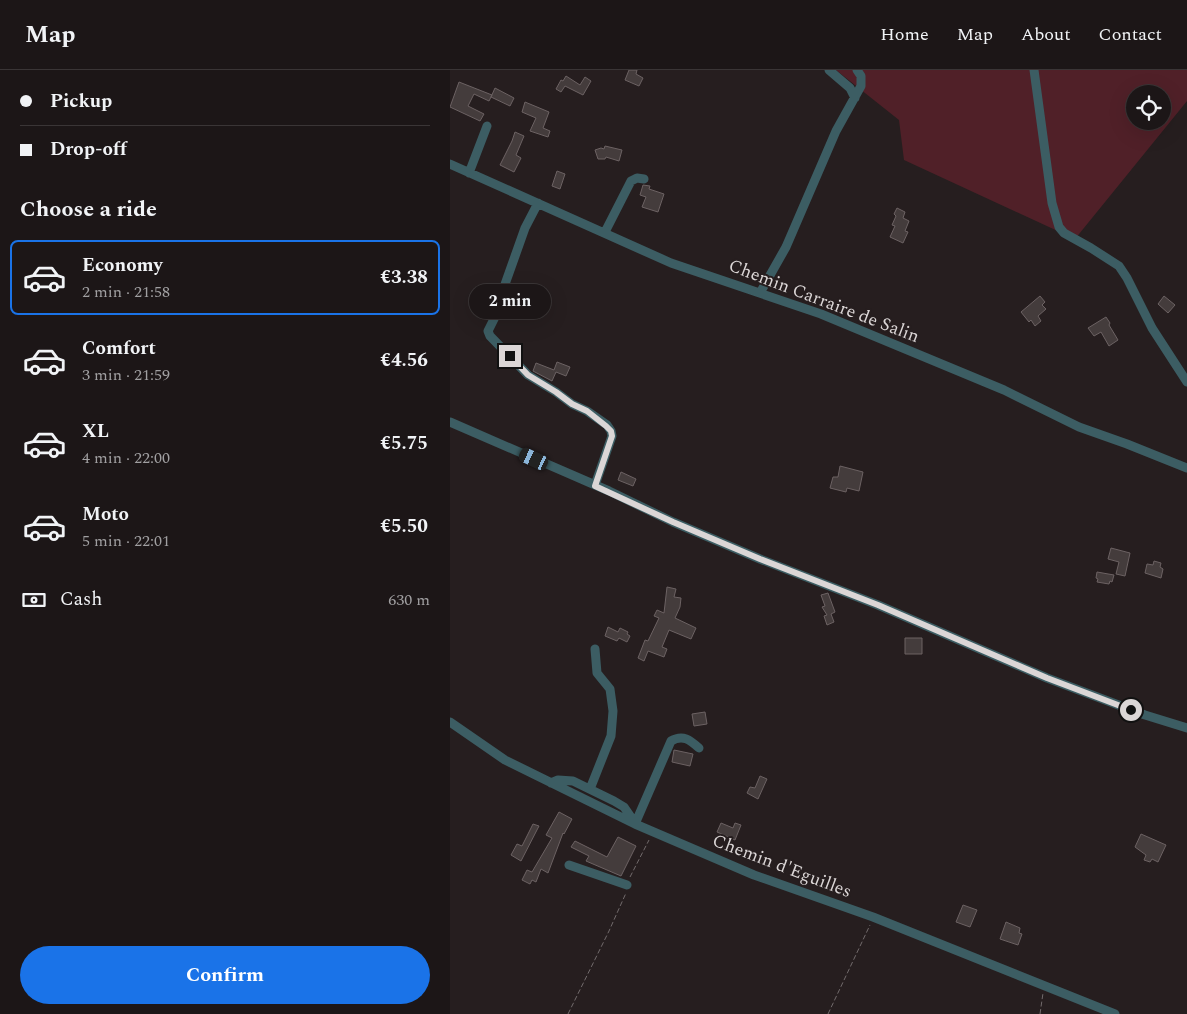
<!DOCTYPE html>
<html lang="en">
<head>
<meta charset="utf-8">
<style>
  :root { --surface:#1c1617; --page:#292324; --text:#f1f3f6; --muted:#a09fa1; --line:#3a3536; --accent:#1a73e8 }
  body { margin:0; font-family:Spectral,serif; background:var(--page); color:var(--text); height:100vh; display:flex; flex-direction:column; font-size:19px; white-space:nowrap }
  * { box-sizing:border-box; margin:0 }
  p { font-size:16px; color:var(--muted) }
  .icon { flex:none; width:28px; height:28px; fill:none; stroke:currentColor; stroke-width:2; stroke-linecap:round; stroke-linejoin:round }
  .map { position:relative; flex:1; overflow:hidden }
  .panel { display:flex; flex-direction:column; background:var(--surface); width:450px }
  .panel>* { flex:none }
  .banner { display:grid; align-content:center; height:110px; padding:0 20px; background:var(--surface) }
  .buttons { position:absolute; left:676px; top:15px; display:grid; gap:10px }
  .buttons a { display:grid; place-items:center; width:45px; height:45px; border-radius:50%; background:var(--surface); box-shadow:0 5px 20px #0002,0 0 0 1px var(--line); font-size:25px }
  .end { position:absolute; width:22px; height:22px; margin:-11px; border:6px solid #dbd6d6; background:#111; box-shadow:0 0 0 2px #111 }
  .from { border-radius:50% }
  .bubble { position:absolute; height:35px; border-radius:18px; background:var(--surface); box-shadow:0 5px 20px #0002,0 0 0 1px var(--line); font-size:16px; font-weight:700; line-height:35px; text-align:center }
  .car { position:absolute; width:15px; height:30px; margin:-15px -8px; border-radius:6px; box-shadow:0 0 4px 1px #0007; background:linear-gradient(#222 24%,#8ab4d8 0 40%,#222 0 76%,#8ab4d8 0 86%,#222 0) }
  .banner b { display:flex; align-items:center; gap:18px; height:48px; font-size:19px }
  .banner b+b { border-top:1px solid var(--line) }
  .banner i { width:12px; height:12px; background:var(--text) }
  ul { padding:0; list-style:none }
  li { display:flex; align-items:center; gap:15px; height:75px; margin:0 10px 8px; padding:0 10px; border:2px solid transparent; border-radius:8px }
  li div { flex:1 }
  li b { display:block; font-size:19px }
  li em { font-style:normal; font-weight:700 }
  li.current { border-color:var(--accent) }
  li>.icon { width:45px; height:45px; stroke-width:1.5 }
  h2 { padding:0 20px; font-size:22px; line-height:60px }
  .pay { display:flex; align-items:center; gap:12px; height:55px; padding:0 20px; font-size:19px }
  .pay p { margin-inline-start:auto }
  .action { display:flex; gap:10px; margin-top:auto; padding:10px 20px }
  .action a { flex:1; height:58px; border-radius:30px; background:var(--accent); color:#fff; font-size:20px; font-weight:700; line-height:58px; text-align:center }
  header { display:flex; align-items:center; gap:30px; box-sizing:border-box; height:70px; padding:0 25px; background:var(--surface); border-bottom:1px solid var(--line) }
  header strong { font-size:24px }
  nav { display:flex; gap:28px; margin-inline-start:auto; font-size:18px }
  main { display:flex; flex:1; min-height:0 }
  .map>svg:first-child { display:block }
</style>
</head>
<body>
<header>
<strong>Map</strong>
<nav><a>Home</a><a>Map</a><a>About</a><a>Contact</a></nav>
</header>
<main>
<section class="panel">
<div class="banner">
<b><i class="from"></i>Pickup</b>
<b><i></i>Drop-off</b>
</div>
<h2>Choose a ride</h2>
<ul>
<li class="current"><svg class="icon" aria-label="car" viewBox="0 0 24 24"><path d="M5 17H2v-5l4-1 3-4h7l3 4 3 1v5h-3M9 17h6M6 11h13"/><circle cx="7" cy="17" r="2"/><circle cx="17" cy="17" r="2"/></svg><div><b>Economy</b><p>2 min · 21:58</p></div><em>€3.38</em></li>
<li><svg class="icon" aria-label="car" viewBox="0 0 24 24"><path d="M5 17H2v-5l4-1 3-4h7l3 4 3 1v5h-3M9 17h6M6 11h13"/><circle cx="7" cy="17" r="2"/><circle cx="17" cy="17" r="2"/></svg><div><b>Comfort</b><p>3 min · 21:59</p></div><em>€4.56</em></li>
<li><svg class="icon" aria-label="car" viewBox="0 0 24 24"><path d="M5 17H2v-5l4-1 3-4h7l3 4 3 1v5h-3M9 17h6M6 11h13"/><circle cx="7" cy="17" r="2"/><circle cx="17" cy="17" r="2"/></svg><div><b>XL</b><p>4 min · 22:00</p></div><em>€5.75</em></li>
<li><svg class="icon" aria-label="car" viewBox="0 0 24 24"><path d="M5 17H2v-5l4-1 3-4h7l3 4 3 1v5h-3M9 17h6M6 11h13"/><circle cx="7" cy="17" r="2"/><circle cx="17" cy="17" r="2"/></svg><div><b>Moto</b><p>5 min · 22:01</p></div><em>€5.50</em></li>
</ul>
<div class="pay"><svg class="icon" aria-label="cash" viewBox="0 0 24 24"><path d="M3 7h18v10H3z"/><circle cx="12" cy="12" r="2"/></svg>Cash<p>630 m</p></div>
<div class="action"><a>Confirm</a></div>
</section>
<div class="map">
<svg width="737" height="944" viewBox="0 0 737 944">
  <rect width="100%" height="100%" fill="#261e1f"/>
  <path fill="#502028" fill-rule="evenodd" d="M386 0H737V31L625 169 454 90 449 50ZM685 24H712V51H685Z"/>
  <path fill="#443c3c" stroke="#6c6263" d="M179 0H187L186 4 193 8 189 16 175 10Z
    M116 6 130 15 135 7 141 11 133 25 115 16 111 22 106 19 111 10 113 11Z
    M9 12 42 25 39 31 24 24 18 36 34 44 30 51 0 37Z
    M45 18 64 28 60 36 41 27Z
    M75 32 99 42 93 58 100 61 98 67 80 61 86 48 72 42Z
    M65 62 74 66 66 85 71 88 64 102 50 95 62 71Z
    M155 76 172 80 169 91 156 87 155 89H148L145 80 151 78 154 79Z
    M107 101 115 104 110 119 102 116Z
    M193 115 200 116 199 119 214 124 208 142 192 137 196 127 190 125Z
    M447 138 455 142 453 148 459 151 455 161 458 162 453 173 440 167 445 156 442 155 446 146 444 144Z
    M590 226 595 232 592 235 596 239 588 246 591 251 585 256 581 250 579 252 571 242Z
    M714 226 725 235 718 243 708 234Z
    M656 247 660 253 659 255 668 270 659 276 651 262 644 266 638 258Z
    M107 292 120 297 116 306 106 302 102 311 83 301 86 293 104 300Z
    M390 396 413 402 409 421 397 418 396 422 380 418 383 407H388Z
    M171 402 186 409 183 416 168 410Z
    M661 478 680 483 675 506 666 504 669 492 658 489Z
    M704 491 711 493 710 497 713 499 711 508 695 503 697 494 703 495Z
    M647 502 664 505 662 512 660 511 659 514 647 512 648 509 646 508Z
    M217 517 226 519 224 527 231 528 230 537 225 548 246 558 241 569 219 560 212 577 217 579 214 587 198 581 194 591 188 588 195 570 198 571 209 548 204 546 207 540 214 543Z
    M378 523 385 542 381 544 384 552 377 555 374 546 377 545 372 537 375 536 371 525Z
    M158 557 168 562 170 558 178 562 177 564 180 566 177 572 169 568 167 571 155 566Z
    M455 568H472V584H455Z
    M255 642 257 654 244 656 242 644Z
    M224 680 243 684 240 696 222 692Z
    M310 706 317 709 308 729 297 723 300 717 305 718Z
    M109 742 122 749 114 764 113 763 98 803 91 799 86 812 82 810 80 814 72 810 77 800 82 802 102 768 96 765Z
    M271 753 283 758 285 753 291 755 285 770 267 762Z
    M83 754 89 756 71 791 61 785 67 774 72 776Z
    M691 764 716 775 708 792 702 789 700 792 694 790 696 785 685 777Z
    M168 767 186 776 171 806 136 791 139 786 121 777 125 771 157 787Z
    M513 835 527 840 520 857 506 852Z
    M556 852 570 858 569 863 572 864 568 875 550 869Z"/>
  <g fill="none" stroke-linecap="round" stroke-linejoin="round">
    <path stroke="#726b6c" stroke-width="1" stroke-dasharray="5 2.5" stroke-linecap="butt" d="M180 807 199 770
      M118 944 159 861 176 823
      M378 944 420 855
      M590 944 593 923"/>
    <path stroke="#3c5d63" stroke-width="9" d="M379 0 400 18 405 28
      M584 0 602 133 609 157 614 163 641 178 669 196 677 208 702 258 737 312
      M0 94 221 193 371 244 554 320 629 357 677 374 737 398
      M19 103 37 56
      M88 133 75 158 48 234 47 243 38 261 40 266 78 305 106 322 122 334 137 341 157 355 161 361 162 366 145 415
      M155 162 181 111 187 108 194 109
      M310 223 336 177 386 61 411 16V6L407 0
      M0 352 159 421 223 452 310 489 428 535 597 608 695 645 737 658
      M0 652 55 690 185 754 304 805 423 847 665 944
      M101 713 108 710 123 711 164 731 174 737 185 753
      M140 719 161 666 163 641 160 619 147 603 145 579
      M185 754 221 671C233 664 240 670 249 678
      M119 795 177 815"/>
  </g>
  <g fill="none" stroke-linecap="round" stroke-linejoin="round">
    <path stroke="#dbd6d6" stroke-width="6" d="M60 286 78 305 106 322 122 334 137 341 156 356 161 361 162 366 145 416 223 452 310 489 428 535 597 608 681 640"/>
  </g>
  <g text-anchor="middle" dominant-baseline="central" stroke-width="4" stroke-linejoin="round" paint-order="stroke">
    <g font-size="18" fill="#dbd6d6" stroke="#261e1f">
      <text transform="translate(374 231) rotate(21)">Chemin Carraire de Salin</text>
      <text transform="translate(332 796) rotate(21)">Chemin d'Eguilles</text>
    </g>
  </g>
</svg>
<div class="buttons">
<a><svg class="icon" aria-label="locate" viewBox="0 0 24 24"><circle cx="12" cy="12" r="6"/><path d="M12 2v4M12 18v4M2 12h4M18 12h4"/></svg></a>
</div>
<i class="end from" style="left:681px;top:640px"></i>
<i class="end" style="left:60px;top:286px"></i>
<div class="bubble" style="left:19px;top:214px;width:82px">2 min</div>
<i class="car" style="left:84px;top:389px;rotate:295deg"></i>
</div>
</main>
</body>
</html>
